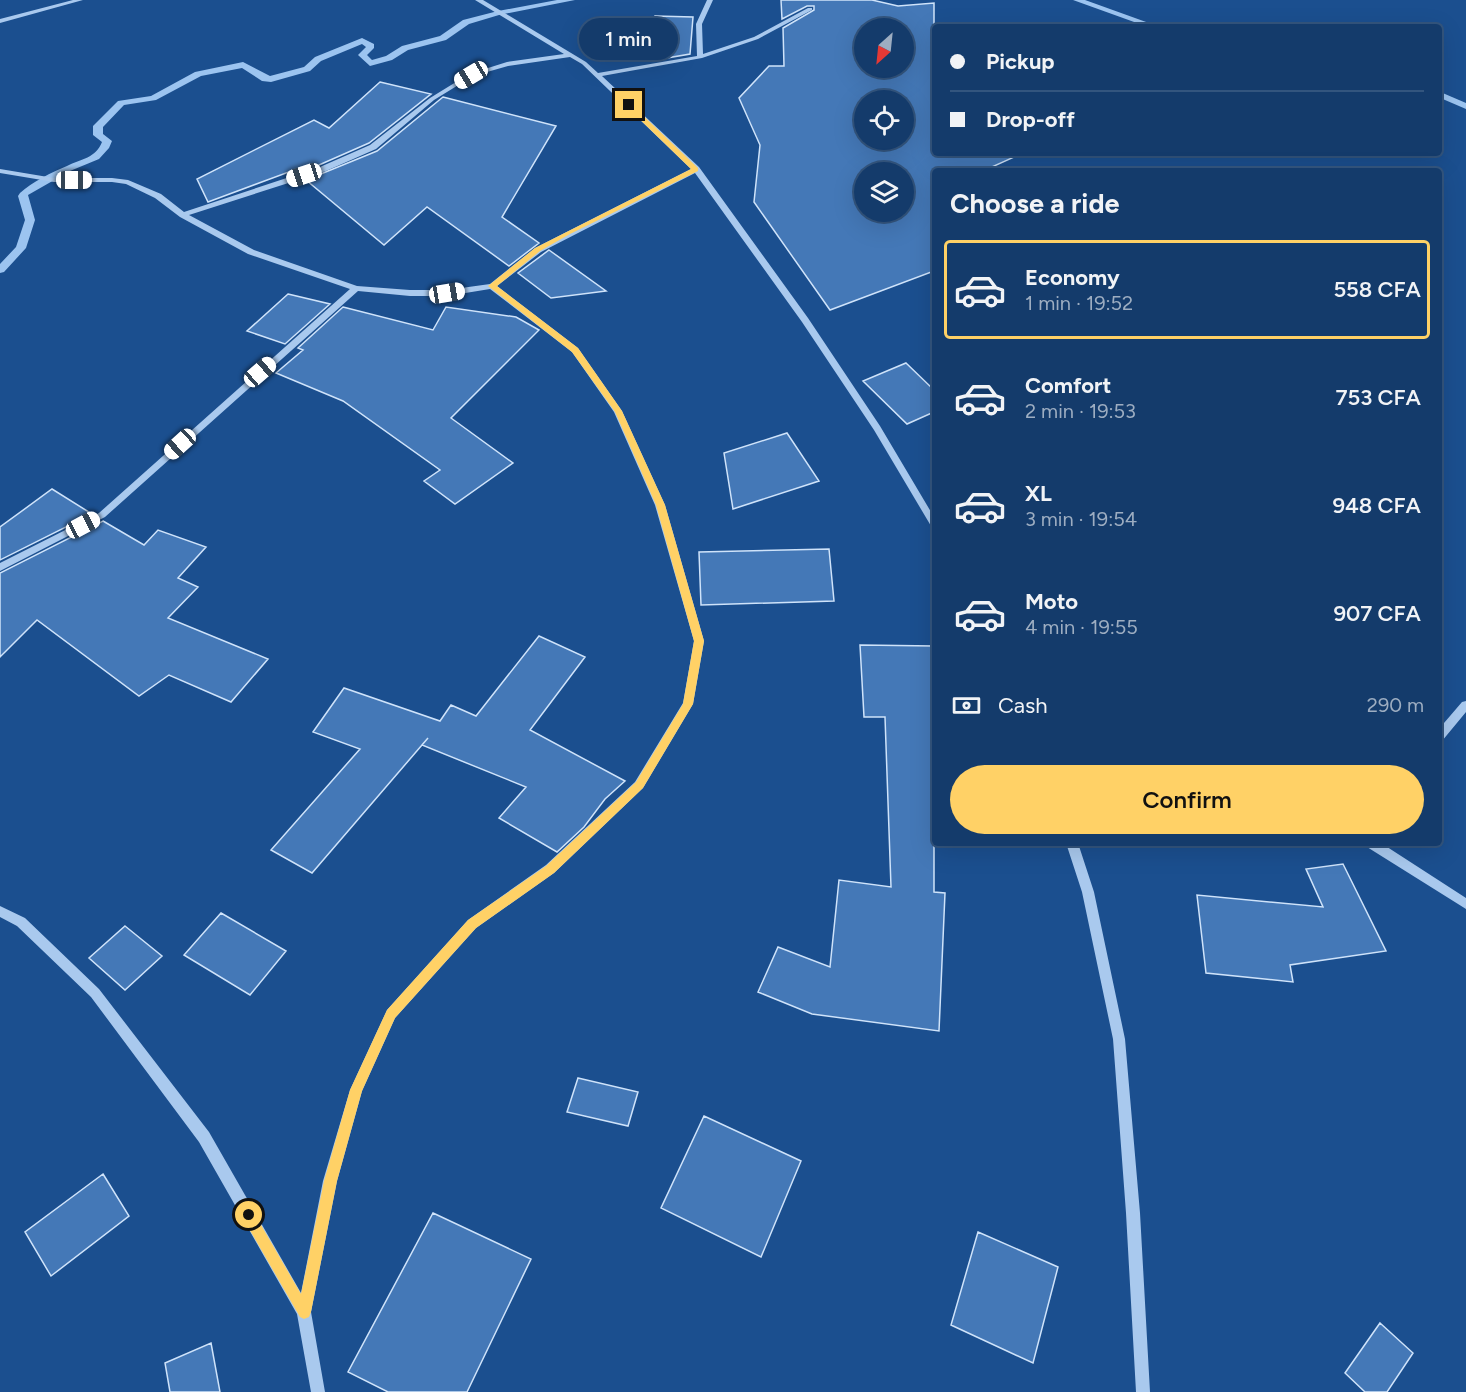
<!DOCTYPE html>
<html lang="en">
<head>
<meta charset="utf-8">
<style>
  :root { --surface:#143b6b; --page:#1d4271; --text:#f1f3f6; --muted:#9dadc1; --line:#33557e; --accent:#ffd166 }
  body { margin:0; font-family:Figtree,sans-serif; background:var(--page); color:var(--text); height:100vh; display:flex; flex-direction:column; font-size:22px; white-space:nowrap }
  * { box-sizing:border-box; margin:0 }
  p { font-size:20px; color:var(--muted) }
  .icon { flex:none; width:33px; height:33px; fill:none; stroke:currentColor; stroke-width:2; stroke-linecap:round; stroke-linejoin:round }
  .map { position:relative; flex:1; overflow:hidden }
  .sheet { position:absolute; left:932px; top:168px; width:510px; height:678px; display:flex; flex-direction:column; background:var(--surface); border-radius:6px; box-shadow:0 6px 24px #0002,0 0 0 2px var(--line) }
  .sheet>* { flex:none }
  .banner { position:absolute; left:932px; top:24px; width:510px; height:132px; border-radius:6px; box-shadow:0 6px 24px #0002,0 0 0 2px var(--line); display:grid; align-content:center; height:132px; padding:0 18px; background:var(--surface) }
  .needle { width:39px; rotate:207deg }
  .fabs { position:absolute; left:854px; top:18px; display:grid; gap:12px }
  .fabs a { display:grid; place-items:center; width:60px; height:60px; border-radius:50%; background:var(--surface); box-shadow:0 6px 24px #0002,0 0 0 2px var(--line); font-size:30px }
  .end { position:absolute; width:27px; height:27px; margin:-14px; border:8px solid #ffd166; background:#111; box-shadow:0 0 0 3px #111 }
  .from { border-radius:50% }
  .bubble { position:absolute; height:42px; border-radius:21px; background:var(--surface); box-shadow:0 6px 24px #0002,0 0 0 2px var(--line); font-size:20px; font-weight:600; line-height:42px; text-align:center }
  .car { position:absolute; width:18px; height:36px; margin:-18px -9px; border-radius:8px; box-shadow:0 0 4px 2px #0007; background:linear-gradient(#fff 24%,#345 0 40%,#fff 0 76%,#345 0 86%,#fff 0) }
  .banner b { display:flex; align-items:center; gap:21px; height:57px; font-size:22px }
  .banner b+b { border-top:2px solid var(--line) }
  .banner i { width:15px; height:15px; background:var(--text) }
  ul { padding:0; list-style:none }
  li { display:flex; align-items:center; gap:18px; height:99px; margin:0 12px 9px; padding:0 6px; border:3px solid transparent; border-radius:6px }
  li div { flex:1 }
  li b { display:block; font-size:22px }
  li em { font-style:normal; font-weight:600 }
  li.selected { border-color:var(--accent) }
  li>.icon { width:54px; height:54px; stroke-width:1.5 }
  h2 { padding:0 18px; font-size:27px; line-height:72px }
  .pay { display:flex; align-items:center; gap:15px; height:66px; padding:0 18px; font-size:22px }
  .pay p { margin-inline-start:auto }
  .primary-button { display:flex; gap:12px; margin-top:auto; padding:12px 18px }
  .primary-button a { flex:1; height:69px; border-radius:36px; background:var(--accent); color:#111; font-size:24px; font-weight:600; line-height:69px; text-align:center }
  .map>svg:first-child { display:block }
</style>
</head>
<body>
<div class="map">
<svg width="1466" height="1392" viewBox="0 0 1466 1392">
  <rect width="100%" height="100%" fill="#1b4f8f"/>
  <g fill="none" stroke-linecap="round" stroke-linejoin="round">
    <path fill="#9cc4f0" fill-rule="evenodd" d="M557 0H575L499 15 469 24 446 40 408 50 392 60 370 66 358 55 366 47 362 44 321 61 310 71 271 82 262 81 242 68 201 76 156 100 124 105 103 127V134L112 141 109 148 99 159 70 171 28 195 35 220 26 248 4 272 0 273V264L16 247 25 220 18 196 20 193C32 182 52 172 67 166 81 159 96 158 102 142L93 135V126L118 101 151 96 195 72 243 62 270 76 304 67 315 57 362 38 374 44V48L367 55 372 60 386 56 402 46 440 36 463 20 498 11Z
      M1073 0H1085L1160 27H1148Z
      M1438 91 1466 103V109L1438 97Z"/>
  </g>
  <path fill="#4478b7" stroke="#cfe3fa" stroke-width="1.5" fill-rule="evenodd" d="M781 0H872L898 6 934 3V153H1023L983 171H934V271L830 310 754 202 760 145 739 98 769 66H784L783 28 814 10V6H807L782 19ZM864 28H903V68H864ZM864 100H903V140H864ZM864 172H903V212H864Z
    M655 16 693 17 690 54 649 61Z
    M380 82 431 94 369 143 319 165 297 172 294 170 208 202 197 179 314 120 329 128Z
    M443 97 556 126 502 217 539 243 509 266 427 207 384 245 306 180 377 151Z
    M549 250 606 291 551 298 518 273Z
    M288 294 330 304 285 344 247 331Z
    M343 307 433 330 446 307 516 317 539 330 451 418 513 463 455 504 424 481 440 470 343 401 276 373 303 350 298 348Z
    M906 363 934 390V412L907 424 863 381Z
    M787 433 819 481 733 509 724 453Z
    M52 489 92 514 0 560V527Z
    M103 521 144 545 158 530 206 547 178 578 198 587 168 618 268 659 231 702 169 675 139 696 37 620 0 657V573Z
    M829 549 834 601 701 605 699 552Z
    M539 636 585 657 530 730 625 781 605 799 584 827 557 852 499 818 526 787 422 745 428 738 312 873 271 850 360 749 313 732 344 688 440 721 451 705 476 716Z
    M860 645 934 646V892L945 893 939 1031 812 1014 758 992 778 947 830 967 839 880 891 887 885 717H864Z
    M1343 864 1386 951 1290 965 1293 982 1206 973 1197 895 1323 907 1306 869Z
    M221 913 286 951 250 995 184 955Z
    M125 926 162 956 125 990 89 958Z
    M578 1078 638 1092 628 1126 567 1112Z
    M704 1116 801 1161 761 1257 661 1208Z
    M103 1174 129 1216 51 1276 25 1232Z
    M433 1213 531 1259 467 1392H388L348 1372Z
    M978 1232 1058 1267 1033 1363 951 1325Z
    M1380 1323 1413 1353 1387 1392H1365L1345 1373Z
    M211 1343 220 1392H170L165 1363Z"/>
  <g fill="none" stroke-linecap="round" stroke-linejoin="round">
    <path fill="#a9c9ee" fill-rule="evenodd" d="M73 0H83L0 23V19Z
      M475 0H483L586 62 598 73 697 56 696 24 707 0H713L702 24 703 54 754 37 808 8H812V10L758 39 702 58 602 76 699 167 808 318 880 426 934 517V527L931 526 874 430 802 322 695 173 541 252 497 286 578 348 622 411 665 505 704 641 693 704 643 788 554 873 476 928 395 1018 362 1091 337 1181 311 1312 325 1392H311L297 1314 199 1142 91 997 17 926 0 917V906L25 918 99 989 209 1132 301 1293 323 1181 350 1090 387 1010 468 920 546 865 635 782 683 703 694 641 655 505 614 412 572 352 490 289 447 296H410L358 291 105 517 0 571V563L99 513 350 289 248 254 180 217 155 198 126 184 112 182H54L0 173V169L54 178H112L128 180 161 194 184 212 320 167 370 145 430 98 469 74 507 62 564 54ZM570 57 582 64 691 169 535 248 490 284 447 290H410L357 286 254 250 189 215 326 171 376 149 434 100 473 76 508 66Z
      M1466 701V712L1442 741 1438 742V730L1462 702Z
      M1066 843H1078L1094 892 1125 1039 1140 1213 1150 1392H1136L1126 1213 1113 1039 1082 892Z
      M1365 843H1381L1466 898V909L1367 847Z"/>
  </g>
  <path fill="#ffd166" d="M627 104H631L698 168V171L570 234 540 251 497 286 578 348 622 411 665 505 704 641 693 704 643 788 554 873 476 928 395 1018 362 1091 337 1181 311 1312 309 1317 304 1319 300 1317 244 1220 242 1215 244 1211 249 1209 253 1211 301 1294 324 1181 350 1090 387 1010 468 920 546 866 636 782 683 704 694 641 656 505 615 412 572 352 488 286 535 248 691 169 627 107Z"/>
</svg>
<div class="fabs">
<a><svg class="needle" viewBox="-14 -14 28 28"><path d="M0-13l5 13h-10z" fill="#e53935"/><path d="M0 13l5-13h-10z" fill="#9dadc1"/></svg></a>
<a><svg class="icon" aria-label="locate" viewBox="0 0 24 24"><circle cx="12" cy="12" r="6"/><path d="M12 2v4M12 18v4M2 12h4M18 12h4"/></svg></a>
<a><svg class="icon" aria-label="layers" viewBox="0 0 24 24"><path d="M12 4l9 5-9 5-9-5zM3 14l9 5 9-5"/></svg></a>
</div>
<i class="end from" style="left:249px;top:1215px"></i>
<i class="end" style="left:629px;top:105px"></i>
<div class="bubble" style="left:579px;top:18px;width:99px">1 min</div>
<i class="car" style="left:471px;top:75px;rotate:239deg"></i>
<i class="car" style="left:304px;top:175px;rotate:252deg"></i>
<i class="car" style="left:74px;top:180px;rotate:90deg"></i>
<i class="car" style="left:447px;top:293px;rotate:81deg"></i>
<i class="car" style="left:260px;top:372px;rotate:49deg"></i>
<i class="car" style="left:180px;top:444px;rotate:228deg"></i>
<i class="car" style="left:83px;top:525px;rotate:62deg"></i>
<div class="banner">
<b><i class="from"></i>Pickup</b>
<b><i></i>Drop-off</b>
</div>
<section class="sheet">
<h2>Choose a ride</h2>
<ul>
<li class="selected"><svg class="icon" aria-label="car" viewBox="0 0 24 24"><path d="M5 17H2v-5l4-1 3-4h7l3 4 3 1v5h-3M9 17h6M6 11h13"/><circle cx="7" cy="17" r="2"/><circle cx="17" cy="17" r="2"/></svg><div><b>Economy</b><p>1 min · 19:52</p></div><em>558 CFA</em></li>
<li><svg class="icon" aria-label="car" viewBox="0 0 24 24"><path d="M5 17H2v-5l4-1 3-4h7l3 4 3 1v5h-3M9 17h6M6 11h13"/><circle cx="7" cy="17" r="2"/><circle cx="17" cy="17" r="2"/></svg><div><b>Comfort</b><p>2 min · 19:53</p></div><em>753 CFA</em></li>
<li><svg class="icon" aria-label="car" viewBox="0 0 24 24"><path d="M5 17H2v-5l4-1 3-4h7l3 4 3 1v5h-3M9 17h6M6 11h13"/><circle cx="7" cy="17" r="2"/><circle cx="17" cy="17" r="2"/></svg><div><b>XL</b><p>3 min · 19:54</p></div><em>948 CFA</em></li>
<li><svg class="icon" aria-label="car" viewBox="0 0 24 24"><path d="M5 17H2v-5l4-1 3-4h7l3 4 3 1v5h-3M9 17h6M6 11h13"/><circle cx="7" cy="17" r="2"/><circle cx="17" cy="17" r="2"/></svg><div><b>Moto</b><p>4 min · 19:55</p></div><em>907 CFA</em></li>
</ul>
<div class="pay"><svg class="icon" aria-label="cash" viewBox="0 0 24 24"><path d="M3 7h18v10H3z"/><circle cx="12" cy="12" r="2"/></svg>Cash<p>290 m</p></div>
<div class="primary-button"><a>Confirm</a></div>
</section>
</div>
</body>
</html>
